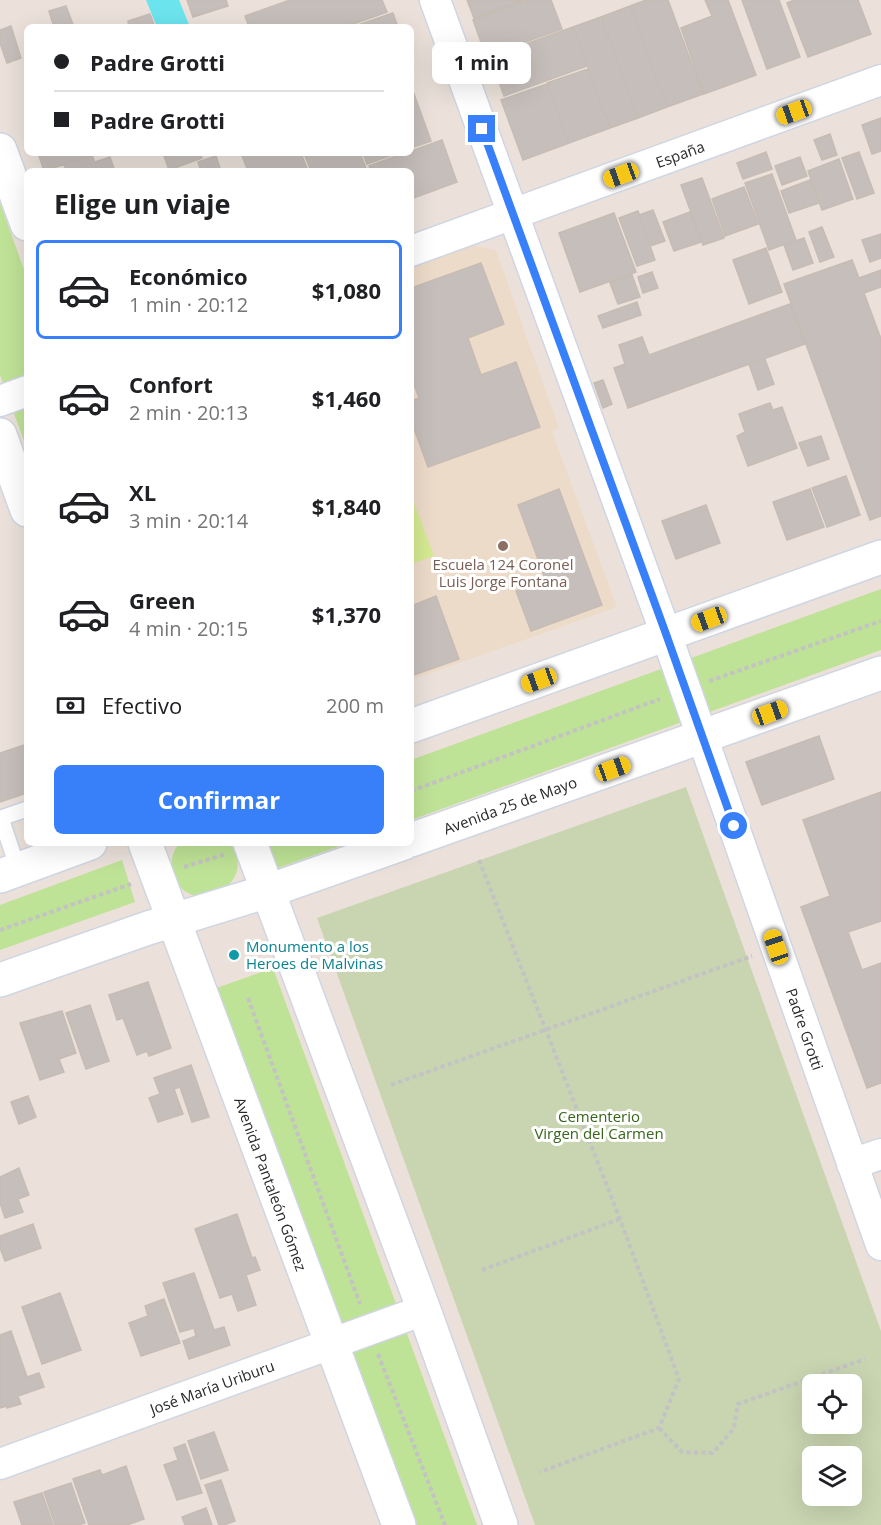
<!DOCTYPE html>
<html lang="es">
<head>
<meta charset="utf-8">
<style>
  :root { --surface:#fff; --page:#f2f2f2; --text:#202124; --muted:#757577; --line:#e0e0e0; --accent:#3880fa }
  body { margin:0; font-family:"Open Sans",sans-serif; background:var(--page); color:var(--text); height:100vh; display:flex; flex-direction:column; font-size:22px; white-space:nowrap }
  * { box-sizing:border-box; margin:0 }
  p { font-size:20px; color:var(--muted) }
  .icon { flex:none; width:33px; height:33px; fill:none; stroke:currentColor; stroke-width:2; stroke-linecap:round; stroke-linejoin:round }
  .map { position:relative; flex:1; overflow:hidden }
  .panel { position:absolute; left:24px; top:168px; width:390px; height:678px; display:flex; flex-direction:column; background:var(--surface); border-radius:9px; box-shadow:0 6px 24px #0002 }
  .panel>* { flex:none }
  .banner { position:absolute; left:24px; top:24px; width:390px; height:132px; border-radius:9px; box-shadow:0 6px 24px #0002; display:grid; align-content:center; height:132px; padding:0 30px; background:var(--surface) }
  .tools { position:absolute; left:802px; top:1374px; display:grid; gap:12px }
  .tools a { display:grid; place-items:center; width:60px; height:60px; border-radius:9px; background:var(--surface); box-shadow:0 6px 24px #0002; font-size:30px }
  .end { position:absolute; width:27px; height:27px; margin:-14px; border:8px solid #3880fa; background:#fff; box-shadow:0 0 0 3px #fff }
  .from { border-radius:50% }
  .bubble { position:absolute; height:42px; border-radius:9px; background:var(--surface); box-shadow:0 6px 24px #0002; font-size:20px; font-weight:700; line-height:42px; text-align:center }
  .car { position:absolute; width:18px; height:36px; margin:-18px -9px; border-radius:8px; box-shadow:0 0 4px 2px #0007; background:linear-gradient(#f5c518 24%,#345 0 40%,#f5c518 0 76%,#345 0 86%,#f5c518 0) }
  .banner b { display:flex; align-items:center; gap:21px; height:57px; font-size:22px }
  .banner b+b { border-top:2px solid var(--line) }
  .banner i { width:15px; height:15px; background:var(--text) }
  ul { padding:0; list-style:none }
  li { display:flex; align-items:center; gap:18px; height:99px; margin:0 12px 9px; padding:0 18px; border:3px solid transparent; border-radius:9px }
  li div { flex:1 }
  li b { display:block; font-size:22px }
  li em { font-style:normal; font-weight:700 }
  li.current { border-color:var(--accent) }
  li>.icon { width:54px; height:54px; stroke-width:1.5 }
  h2 { padding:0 30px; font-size:27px; line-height:72px }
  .pay { display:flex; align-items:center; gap:15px; height:66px; padding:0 30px; font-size:22px }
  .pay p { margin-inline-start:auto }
  .cta { display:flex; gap:12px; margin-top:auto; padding:12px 30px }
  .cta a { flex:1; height:69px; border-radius:9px; background:var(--accent); color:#fff; font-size:24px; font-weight:700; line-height:69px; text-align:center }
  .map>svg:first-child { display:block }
</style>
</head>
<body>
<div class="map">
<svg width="881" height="1525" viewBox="0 0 881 1525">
  <rect width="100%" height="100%" fill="#ebe1da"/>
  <path fill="#eddbc9" d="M469 245 496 250 559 428 552 432 617 607 411 680V266Z"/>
  <path fill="#bee296" d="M0 203 27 278V449L0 375Z
    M881 589V650L411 820V760Z
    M180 843H229C263 883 188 923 173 873 170 862 172 851 180 843Z
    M266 843H348L275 869Z
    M122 860 135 902 0 950V905Z
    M273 968 477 1525H408L211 990Z"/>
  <path fill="#c9d5b1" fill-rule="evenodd" d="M686 787 881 1331V1525H535L317 918ZM813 1384H852V1424H813ZM813 1456H852V1496H813Z"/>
  <path fill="#d5ea91" d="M414 503 434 556 411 564V504Z"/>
  <path fill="#6ce4ee" d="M146 0H179L190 27H157Z"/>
  <path fill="#c6beba" stroke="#c6bcb4" stroke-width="1.5" d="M187 0H226L228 6 193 17Z
    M290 0H382L387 12 345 27H249L245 16Z
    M467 0H524L474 18Z
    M528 0H551L562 29 486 56 473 20Z
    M646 0H668L703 94 667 107 630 6Z
    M705 0H728L756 75 704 94 681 28 712 16Z
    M742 0H779L800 57 767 69Z
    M794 0H858L871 34 808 57 787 3Z
    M66 6 74 27H54L49 11Z
    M630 6 667 107 638 118 601 17Z
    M393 13 398 27H352Z
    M150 14 155 27H129L128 21Z
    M601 17 638 118 610 128 573 27Z
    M11 26 21 58 7 63 0 43V30Z
    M573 27 587 66 504 96 490 57Z
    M588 69 610 128 569 143 547 83Z
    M547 84 569 143 523 160 501 100Z
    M414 94 431 141 411 148V95Z
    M881 118V151L872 154 862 125Z
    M830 134 837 155 822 160 814 140Z
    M442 140 457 182 411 199V171H371L369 166 405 153H411V151Z
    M766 152 772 169 743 179 737 163Z
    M859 152 874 193 857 199 842 158Z
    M38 153H92V155L44 171Z
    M163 153H200L202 158 169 170Z
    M241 153H301L308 171H248Z
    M304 153H360L367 171H311Z
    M363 153H398L367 164Z
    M92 155 98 171H66L64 164Z
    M216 156 221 171H201L198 162Z
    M110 157 115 171H98L95 162Z
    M800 157 807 176 782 185 775 166Z
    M839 159 853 199 822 210 808 171Z
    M772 174 796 240 769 250 745 183Z
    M702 178 724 238 703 245 681 185Z
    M810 180 819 203 789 213 781 191Z
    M744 187 758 224 725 236 712 199Z
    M653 210 665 241 650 246 639 215Z
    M638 211 655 260 637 266 619 218Z
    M690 212 701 242 674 251 663 222Z
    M614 213 636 272 580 292 559 233Z
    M822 227 834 257 820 262 809 232Z
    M881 234V258L870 262 862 240Z
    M804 238 813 263 793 270 784 245Z
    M766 248 782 292 749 304 733 260Z
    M852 260 859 278 881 270V287L864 293 881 339V516L870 520 784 284Z
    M481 263 504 324 468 338 481 375 516 362 540 427 428 467 411 420V401L419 398 411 376V288Z
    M652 272 658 288 643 293 638 277Z
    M632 275 640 297 618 304 610 283Z
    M637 302 641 315 603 328 598 316Z
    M790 304 805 344 628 408 614 368 625 364 619 345 642 337 649 355Z
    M765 359 774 384 758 390 749 364Z
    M603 380 612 404 603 408 594 383Z
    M770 403 773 410 782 407 797 448 748 466 737 436 745 432 739 414Z
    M821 436 829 459 808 466 799 443Z
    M846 476 860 515 827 527 812 488Z
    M559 489 602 605 531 631 516 591 546 581 518 505Z
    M810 489 824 527 787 540 773 502Z
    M706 505 720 543 676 559 662 521Z
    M436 596 459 659 411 676V606Z
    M819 736 834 779 762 805 746 762Z
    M27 744V793L0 802V753Z
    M881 792V921L848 932 862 970 881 963V1083L867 1088 801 907 830 896 803 820Z
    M148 982 171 1048 149 1056 147 1051 137 1055 123 1018 117 1020 109 995Z
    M90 1005 109 1061 86 1069 66 1013Z
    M62 1011 76 1053 59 1059 64 1072 40 1080 20 1023Z
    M191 1065 209 1117 192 1122 180 1087 174 1089 183 1114 158 1122 149 1098 160 1094 154 1078Z
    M28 1096 36 1117 19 1124 11 1102Z
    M19 1168 29 1195 18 1199 23 1212 5 1218 0 1203V1177Z
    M237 1214 252 1258 255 1257 260 1270 246 1275 256 1305 238 1311 232 1294 220 1298 195 1229Z
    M33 1224 41 1248 5 1261 0 1248V1236Z
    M194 1273 214 1330 224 1327 230 1345 189 1359 183 1341 196 1336 194 1328 180 1332 163 1283Z
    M60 1293 81 1350 42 1364 22 1307Z
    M164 1299 180 1343 141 1356 129 1323 148 1316 145 1306Z
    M11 1331 27 1377 39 1373 44 1387 18 1396 21 1404 7 1408V1406L0 1408V1335Z
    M214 1432 228 1470 201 1479 188 1441Z
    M185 1444 202 1493 177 1500 164 1465 178 1460 174 1448Z
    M126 1466 144 1519 127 1525H89L73 1479 100 1470 102 1475Z
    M221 1480 235 1521 224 1525H219L205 1485Z
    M71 1483 85 1523 78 1525H55L44 1492Z
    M42 1493 53 1525H22L14 1502Z
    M206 1508 212 1525H185L182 1517Z"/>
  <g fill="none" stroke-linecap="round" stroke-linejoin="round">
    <defs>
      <path id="service" d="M18 869 1 818 27 809"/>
      <path id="minor" d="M435 0 666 634 881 1245
        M411 251 881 80
        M0 401 27 391
        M852 1164 881 1154
        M0 1464 424 1310"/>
      <path id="secondary" d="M0 150 27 224
        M0 435 27 510
        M411 726 881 557
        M411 840 881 673
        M145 843 399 1525
        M250 843 424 1310 501 1525
        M0 876 90 843
        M0 980 148 928 268 891 404 843"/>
    </defs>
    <use href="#service" stroke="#cfd6e2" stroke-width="18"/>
    <use href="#minor" stroke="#cfd6e2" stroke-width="33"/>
    <use href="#secondary" stroke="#cfd6e2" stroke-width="36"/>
    <path stroke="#c3c3c3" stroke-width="4" stroke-dasharray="4.5 3" stroke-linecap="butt" d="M709 681 881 621
      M411 791 660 699
      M479 860 620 1219 679 1379 659 1428 540 1472
      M184 867 226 854
      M0 930 131 884
      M248 998 360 1304
      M391 1085 752 956
      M482 1270 620 1219
      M378 1354 445 1525
      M659 1428 682 1452 713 1453 734 1428 738 1404 865 1359"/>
    <use href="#service" stroke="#fff" stroke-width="15"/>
    <use href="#minor" stroke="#fff" stroke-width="30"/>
    <use href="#secondary" stroke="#fff" stroke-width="33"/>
  </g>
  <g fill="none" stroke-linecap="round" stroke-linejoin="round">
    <path stroke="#3880fa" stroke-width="8" d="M482 129 666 634 734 826"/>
  </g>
  <circle fill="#8d6e63" stroke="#fff" stroke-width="2" cx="503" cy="546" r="6"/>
  <circle fill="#0f9aa8" stroke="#fff" stroke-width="2" cx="234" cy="955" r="6"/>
  <g text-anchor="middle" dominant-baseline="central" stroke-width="6" stroke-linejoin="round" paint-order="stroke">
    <g font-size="15" fill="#292929" stroke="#fff">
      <text transform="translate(680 154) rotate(-20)">España</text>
      <text transform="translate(510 805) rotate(-20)">Avenida 25 de Mayo</text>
      <text transform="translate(805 1029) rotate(71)">Padre Grotti</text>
      <text transform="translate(271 1184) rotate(70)">Avenida Pantaleón Gómez</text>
      <text transform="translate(212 1387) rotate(-20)">José María Uriburu</text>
    </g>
    <g font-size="15" fill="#785e54" stroke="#fff">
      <text x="503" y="564">Escuela 124 Coronel<tspan x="503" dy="17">Luis Jorge Fontana</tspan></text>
    </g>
    <g font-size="15" fill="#0d838f" stroke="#fff" text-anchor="start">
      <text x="246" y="946">Monumento a los<tspan x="246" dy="17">Heroes de Malvinas</tspan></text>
    </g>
    <g font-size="15" fill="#376519" stroke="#fff">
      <text x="599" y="1116">Cementerio<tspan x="599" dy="17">Virgen del Carmen</tspan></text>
    </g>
  </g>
</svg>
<div class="tools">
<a><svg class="icon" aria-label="locate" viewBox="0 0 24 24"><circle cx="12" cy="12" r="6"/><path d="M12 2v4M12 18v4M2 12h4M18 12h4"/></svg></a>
<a><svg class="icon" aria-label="layers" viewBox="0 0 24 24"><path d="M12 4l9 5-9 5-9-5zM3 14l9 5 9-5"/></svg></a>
</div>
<i class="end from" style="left:734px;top:826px"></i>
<i class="end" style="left:482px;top:129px"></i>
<div class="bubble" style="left:432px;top:42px;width:99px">1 min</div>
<i class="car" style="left:794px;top:112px;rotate:250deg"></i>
<i class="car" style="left:621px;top:175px;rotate:250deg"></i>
<i class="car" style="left:709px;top:619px;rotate:250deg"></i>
<i class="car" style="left:539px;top:680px;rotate:250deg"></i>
<i class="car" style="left:770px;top:713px;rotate:70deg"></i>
<i class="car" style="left:613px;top:769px;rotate:70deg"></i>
<i class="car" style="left:776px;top:947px;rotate:341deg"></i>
<div class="banner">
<b><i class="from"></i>Padre Grotti</b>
<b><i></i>Padre Grotti</b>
</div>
<section class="panel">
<h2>Elige un viaje</h2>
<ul>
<li class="current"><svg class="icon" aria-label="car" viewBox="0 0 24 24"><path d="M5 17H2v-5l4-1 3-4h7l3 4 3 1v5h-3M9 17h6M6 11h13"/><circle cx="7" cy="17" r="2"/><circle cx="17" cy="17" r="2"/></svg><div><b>Económico</b><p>1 min · 20:12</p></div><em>$1,080</em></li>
<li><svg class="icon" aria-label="car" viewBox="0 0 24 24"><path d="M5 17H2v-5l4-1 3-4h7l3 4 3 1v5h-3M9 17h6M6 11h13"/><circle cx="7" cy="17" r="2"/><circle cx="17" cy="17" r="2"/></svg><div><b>Confort</b><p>2 min · 20:13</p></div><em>$1,460</em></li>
<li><svg class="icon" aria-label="car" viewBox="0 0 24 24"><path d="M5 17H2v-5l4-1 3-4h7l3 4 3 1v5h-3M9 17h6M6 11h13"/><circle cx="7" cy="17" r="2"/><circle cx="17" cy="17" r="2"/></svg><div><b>XL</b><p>3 min · 20:14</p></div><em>$1,840</em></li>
<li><svg class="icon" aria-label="car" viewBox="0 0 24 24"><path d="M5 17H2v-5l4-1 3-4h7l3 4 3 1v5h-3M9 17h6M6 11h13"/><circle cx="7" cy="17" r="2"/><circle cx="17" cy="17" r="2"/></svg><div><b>Green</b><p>4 min · 20:15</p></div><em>$1,370</em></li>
</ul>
<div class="pay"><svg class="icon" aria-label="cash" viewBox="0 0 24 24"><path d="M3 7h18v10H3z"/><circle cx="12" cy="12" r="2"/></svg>Efectivo<p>200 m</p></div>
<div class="cta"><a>Confirmar</a></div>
</section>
</div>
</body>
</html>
